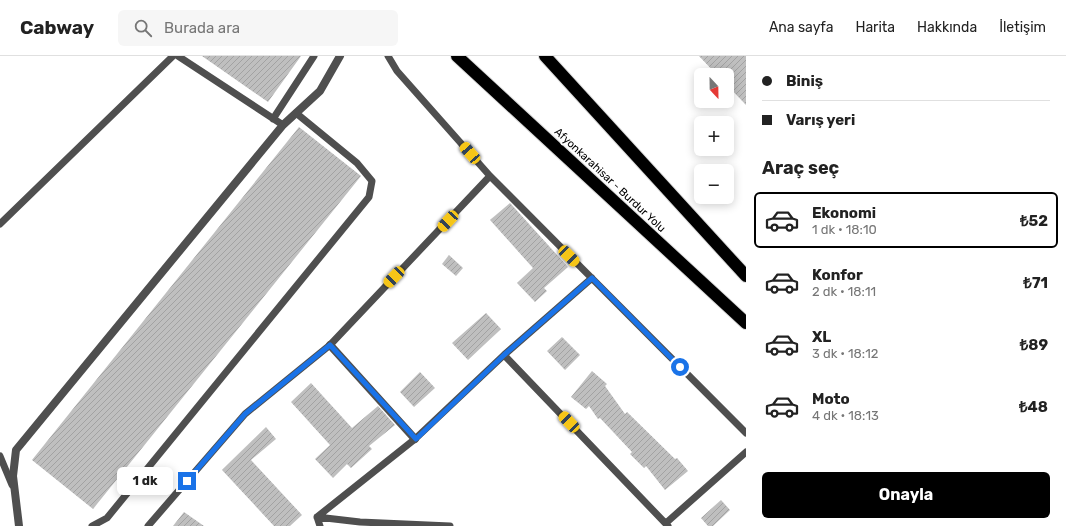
<!DOCTYPE html>
<html lang="tr">
<head>
<meta charset="utf-8">
<style>
  :root { --surface:#fff; --page:#f6f6f6; --text:#222; --muted:#767676; --line:#e0e0e0; --accent:#000 }
  body { margin:0; font-family:Rubik,sans-serif; background:var(--page); color:var(--text); height:100vh; display:flex; flex-direction:column; font-size:15px; white-space:nowrap }
  * { box-sizing:border-box; margin:0 }
  p { font-size:13px; color:var(--muted) }
  .icon { flex:none; width:22px; height:22px; fill:none; stroke:currentColor; stroke-width:2; stroke-linecap:round; stroke-linejoin:round }
  .map { position:relative; flex:1; overflow:hidden }
  .drawer { display:flex; flex-direction:column; background:var(--surface); width:320px }
  .drawer>* { flex:none }
  .hud { display:grid; align-content:center; height:88px; padding:0 16px; background:var(--surface) }
  .needle { width:26px; rotate:158deg }
  .controls { position:absolute; left:694px; top:12px; display:grid; gap:8px }
  .controls a { display:grid; place-items:center; width:40px; height:40px; border-radius:6px; background:var(--surface); box-shadow:0 2px 10px #0003; font-size:20px }
  .end { position:absolute; width:18px; height:18px; margin:-9px; border:5px solid #1a73e8; background:#fff; box-shadow:0 0 0 2px #fff }
  .from { border-radius:50% }
  .bubble { position:absolute; height:28px; border-radius:6px; background:var(--surface); box-shadow:0 2px 10px #0003; font-size:13px; font-weight:700; line-height:28px; text-align:center }
  .car { position:absolute; width:12px; height:24px; margin:-12px -6px; border-radius:5px; box-shadow:0 0 3px 1px #0007; background:linear-gradient(#f5c518 24%,#345 0 40%,#f5c518 0 76%,#345 0 86%,#f5c518 0) }
  .hud b { display:flex; align-items:center; gap:14px; height:38px; font-size:15px }
  .hud b+b { border-top:1px solid var(--line) }
  .hud i { width:10px; height:10px; background:var(--text) }
  ul { padding:0; list-style:none }
  li { display:flex; align-items:center; gap:12px; height:56px; margin:0 8px 6px; padding:0 8px; border:2px solid transparent; border-radius:6px }
  li div { flex:1 }
  li b { display:block; font-size:15px }
  li em { font-style:normal; font-weight:700 }
  li.on { border-color:var(--accent) }
  li>.icon { width:36px; height:36px; stroke-width:1.5 }
  h2 { padding:0 16px; font-size:18px; line-height:48px }
  .cta { display:flex; gap:8px; margin-top:auto; padding:8px 16px }
  .cta a { flex:1; height:46px; border-radius:6px; background:var(--accent); color:#fff; font-size:16px; font-weight:700; line-height:46px; text-align:center }
  header { display:flex; align-items:center; gap:24px; box-sizing:border-box; height:56px; padding:0 20px; background:var(--surface); border-bottom:1px solid var(--line) }
  header strong { font-size:19px }
  nav { display:flex; gap:22px; margin-inline-start:auto; font-size:14px }
  .search { width:280px; height:36px; background:var(--page); display:flex; align-items:center; gap:10px; box-sizing:border-box; padding:0 14px; border-radius:6px; color:var(--muted); font-size:15px }
  main { display:flex; flex:1; min-height:0 }
  .map>svg:first-child { display:block }
</style>
</head>
<body>
<header>
<strong>Cabway</strong>
<div class="search"><svg class="icon" aria-label="search" viewBox="0 0 24 24"><circle cx="10" cy="10" r="6"/><path d="M15 15l6 6"/></svg>Burada ara</div>
<nav><a>Ana sayfa</a><a>Harita</a><a>Hakkında</a><a>İletişim</a></nav>
</header>
<main>
<div class="map">
<svg width="746" height="470" viewBox="0 0 746 470">
  <defs>
    <pattern id="building-hatch" width="6" height="6" patternUnits="userSpaceOnUse"><rect width="6" height="6" fill="#bfbfbf"/><path d="M-1 1l2-2M0 6l6-6M5 7l2-2" fill="none" stroke="#a2a2a2"/></pattern>
  </defs>
  <rect width="100%" height="100%" fill="#fff"/>
  <path fill="url(#building-hatch)" d="M202 0H301L268 46Z
    M699 0H746V49L727 29V19H717Z
    M299 71 361 120 93 453 32 404Z
    M510 147 568 211 544 232 547 235 535 246 517 227 533 212 490 164Z
    M449 199 463 212 456 220 442 208Z
    M486 257 501 273 468 304 452 287Z
    M562 281 580 299 565 314 547 295Z
    M592 315 607 328 605 330 625 358 627 356 675 403 677 402 688 415 665 434 646 410 644 412 630 398 632 396 600 362 598 363 589 350 586 353 571 341Z
    M420 316 435 332 414 351 400 336Z
    M311 327 352 372 378 350 395 369 369 390 372 393 351 412 347 408 333 422 315 403 330 389 291 346Z
    M266 371 276 383 251 404 302 459 290 470H274L222 414Z
    M721 444 730 454 713 470H708L701 462Z
    M184 456 204 470H173Z"/>
  <g fill="none" stroke-linecap="round" stroke-linejoin="round">
    <defs>
      <path id="highway" d="M457 0 746 267
        M545 0 746 220"/>
    </defs>
    <use href="#highway" stroke="#dbdbdb" stroke-width="14"/>
    <path stroke="#4f4f4f" stroke-width="7" d="M178 0 283 69
      M388 0 397 15 490 120 746 377
      M273 63 314 0
      M0 168 173 0
      M504 299 668 470
      M0 400 12 429
      M317 461 360 466 450 470
      M666 467 746 396
      M92 470 107 462 369 141 372 125 357 107 296 57
      M148 470 245 358 330 289 490 120
      M320 470 317 461 415 383 504 299 592 222"/>
    <path stroke="#4f4f4f" stroke-width="8" d="M330 289 415 383
      M19 470 13 420 16 394 283 69 320 35 340 0"/>
    <use href="#highway" stroke="#000" stroke-width="12"/>
  </g>
  <g fill="none" stroke-linecap="round" stroke-linejoin="round">
    <path stroke="#1a73e8" stroke-width="5" d="M187 425 245 358 330 289 416 383 504 299 592 222 680 311"/>
  </g>
  <g text-anchor="middle" dominant-baseline="central" stroke-width="3.5" stroke-linejoin="round" paint-order="stroke">
    <g font-size="11" fill="#000" stroke="#fff">
      <text transform="translate(610 124) rotate(43)">Afyonkarahisar - Burdur Yolu</text>
    </g>
  </g>
</svg>
<div class="controls">
<a><svg class="needle" viewBox="-14 -14 28 28"><path d="M0-13l5 13h-10z" fill="#e53935"/><path d="M0 13l5-13h-10z" fill="#767676"/></svg></a>
<a>+</a>
<a>−</a>
</div>
<i class="end from" style="left:680px;top:311px"></i>
<i class="end" style="left:187px;top:425px"></i>
<div class="bubble" style="left:117px;top:411px;width:56px">1 dk</div>
<i class="car" style="left:470px;top:97px;rotate:319deg"></i>
<i class="car" style="left:448px;top:165px;rotate:223deg"></i>
<i class="car" style="left:569px;top:200px;rotate:135deg"></i>
<i class="car" style="left:394px;top:221px;rotate:224deg"></i>
<i class="car" style="left:569px;top:366px;rotate:316deg"></i>
</div>
<section class="drawer">
<div class="hud">
<b><i class="from"></i>Biniş</b>
<b><i></i>Varış yeri</b>
</div>
<h2>Araç seç</h2>
<ul>
<li class="on"><svg class="icon" aria-label="car" viewBox="0 0 24 24"><path d="M5 17H2v-5l4-1 3-4h7l3 4 3 1v5h-3M9 17h6M6 11h13"/><circle cx="7" cy="17" r="2"/><circle cx="17" cy="17" r="2"/></svg><div><b>Ekonomi</b><p>1 dk · 18:10</p></div><em>₺52</em></li>
<li><svg class="icon" aria-label="car" viewBox="0 0 24 24"><path d="M5 17H2v-5l4-1 3-4h7l3 4 3 1v5h-3M9 17h6M6 11h13"/><circle cx="7" cy="17" r="2"/><circle cx="17" cy="17" r="2"/></svg><div><b>Konfor</b><p>2 dk · 18:11</p></div><em>₺71</em></li>
<li><svg class="icon" aria-label="car" viewBox="0 0 24 24"><path d="M5 17H2v-5l4-1 3-4h7l3 4 3 1v5h-3M9 17h6M6 11h13"/><circle cx="7" cy="17" r="2"/><circle cx="17" cy="17" r="2"/></svg><div><b>XL</b><p>3 dk · 18:12</p></div><em>₺89</em></li>
<li><svg class="icon" aria-label="car" viewBox="0 0 24 24"><path d="M5 17H2v-5l4-1 3-4h7l3 4 3 1v5h-3M9 17h6M6 11h13"/><circle cx="7" cy="17" r="2"/><circle cx="17" cy="17" r="2"/></svg><div><b>Moto</b><p>4 dk · 18:13</p></div><em>₺48</em></li>
</ul>
<div class="cta"><a>Onayla</a></div>
</section>
</main>
</body>
</html>
